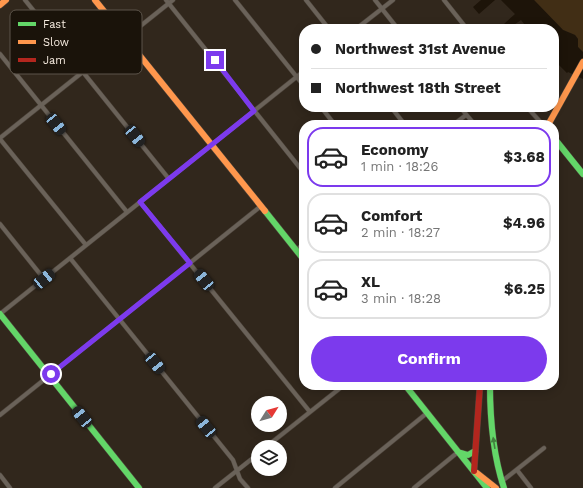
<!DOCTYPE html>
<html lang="en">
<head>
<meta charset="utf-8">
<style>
  :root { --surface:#fff; --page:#f6f6f6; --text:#222; --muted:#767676; --line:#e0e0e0; --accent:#7c3aed }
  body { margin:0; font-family:"Work Sans",sans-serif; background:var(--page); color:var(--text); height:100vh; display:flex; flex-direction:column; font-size:15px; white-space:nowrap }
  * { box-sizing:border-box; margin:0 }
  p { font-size:13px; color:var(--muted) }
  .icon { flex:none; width:22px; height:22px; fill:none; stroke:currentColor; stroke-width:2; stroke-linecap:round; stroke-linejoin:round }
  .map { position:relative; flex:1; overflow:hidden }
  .details { position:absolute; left:299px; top:120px; width:260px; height:270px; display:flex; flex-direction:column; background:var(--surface); border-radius:16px; box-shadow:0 2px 10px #0003 }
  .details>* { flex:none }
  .guide { position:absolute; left:299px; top:24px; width:260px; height:88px; border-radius:16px; box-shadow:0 2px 10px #0003; display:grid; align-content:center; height:88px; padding:0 12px; background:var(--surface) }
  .needle { width:26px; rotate:53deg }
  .controls { position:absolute; left:251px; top:396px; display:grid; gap:8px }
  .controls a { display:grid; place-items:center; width:36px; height:36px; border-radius:50%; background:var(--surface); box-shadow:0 2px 10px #0003; font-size:20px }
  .end { position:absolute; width:18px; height:18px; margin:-9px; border:5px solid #7c3aed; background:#fff; box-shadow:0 0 0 2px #fff }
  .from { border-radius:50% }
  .car { position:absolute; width:12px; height:24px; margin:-12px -6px; border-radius:5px; box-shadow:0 0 3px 1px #0007; background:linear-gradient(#222 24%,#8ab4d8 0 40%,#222 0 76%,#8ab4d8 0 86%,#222 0) }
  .guide b { display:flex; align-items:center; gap:14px; height:38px; font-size:15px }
  .guide b+b { border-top:1px solid var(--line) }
  .guide i { width:10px; height:10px; background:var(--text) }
  ul { padding:7px 0 0; list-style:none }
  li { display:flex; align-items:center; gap:12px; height:60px; margin:0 8px 6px; padding:0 4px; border:2px solid var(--line); border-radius:16px }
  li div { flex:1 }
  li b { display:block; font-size:15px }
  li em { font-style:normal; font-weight:700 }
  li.current { border-color:var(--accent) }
  li>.icon { width:36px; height:36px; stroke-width:1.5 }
  .primary-button { display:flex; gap:8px; margin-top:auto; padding:8px 12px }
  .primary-button a { flex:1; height:46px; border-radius:24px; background:var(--accent); color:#fff; font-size:16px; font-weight:700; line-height:46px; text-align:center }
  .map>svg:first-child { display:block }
</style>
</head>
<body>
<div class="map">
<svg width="583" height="488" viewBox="0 0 583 488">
  <rect width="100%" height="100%" fill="#31271c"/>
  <path fill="#412e15" d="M534 0H583V52L578 47V39L575 35 563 30Z"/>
  <path fill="#1d1409" d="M481 0H495L479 14 473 7Z
    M501 0H534L563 30 575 35 578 39V47L583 52V79L568 72 567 73 554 60V29H528L521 20 508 29 504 24 515 14Z"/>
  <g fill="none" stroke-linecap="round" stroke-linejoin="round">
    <defs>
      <path id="street" d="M25 0 169 179
        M166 0 304 173
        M235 0 304 86
        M306 0 329 29
        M375 0 398 29
        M444 0 467 29
        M356 29 393 0
        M0 54 127 212
        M321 107 335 125
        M391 107 405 125
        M460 107 475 125
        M527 107 543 125
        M453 125 466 115
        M0 138 173 0
        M0 139 86 245
        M140 202 310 412
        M0 224 44 279
        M296 250 304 244
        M70 258 233 460 240 479 248 488
        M0 314 304 71
        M0 415 261 206
        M266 447 344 385
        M517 470 531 488
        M0 475 10 488
        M501 482 544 448
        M215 488 258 454
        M335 488 427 413
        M414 488 458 452"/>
      <path id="fast" d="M554 138 583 174
        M265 211 304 260
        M0 314 139 488
        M405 385 487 488
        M490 385C490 420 493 455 504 488
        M458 452 468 455 475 451"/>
      <path id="slow" d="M95 0 265 211
        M0 5 6 0
        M548 125 583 62
        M477 473 496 488"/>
      <path id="jam" d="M474 471 480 385"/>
    </defs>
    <use href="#street" stroke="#4d443b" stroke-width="5"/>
    <use href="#fast" stroke="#4d443b" stroke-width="7"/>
    <use href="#slow" stroke="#4d443b" stroke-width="7"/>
    <use href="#jam" stroke="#4d443b" stroke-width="7"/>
    <use href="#street" stroke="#6a6259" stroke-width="4"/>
    <use href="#fast" stroke="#63d668" stroke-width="6"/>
    <use href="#slow" stroke="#ff974d" stroke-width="6"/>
    <use href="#jam" stroke="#b3261e" stroke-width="6"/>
  </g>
  <defs><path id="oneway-solid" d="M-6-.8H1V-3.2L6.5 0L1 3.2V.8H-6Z"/></defs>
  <use fill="#427e3e" href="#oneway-solid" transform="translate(494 443) rotate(-99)"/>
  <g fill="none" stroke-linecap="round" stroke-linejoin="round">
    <path stroke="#7c3aed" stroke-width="5" d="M51 374 190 263 140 202 254 111 215 60"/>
  </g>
  <rect x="10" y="10" width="132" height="64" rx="6" fill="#1a130a" stroke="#5c544a" stroke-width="1"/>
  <rect x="18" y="22" width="18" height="4" fill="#63d668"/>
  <rect x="18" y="40" width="18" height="4" fill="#ff974d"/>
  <rect x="18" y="58" width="18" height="4" fill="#b3261e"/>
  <g font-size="11" fill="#f7ece0">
    <text x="43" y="28">Fast</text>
    <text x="43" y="46">Slow</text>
    <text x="43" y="64">Jam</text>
  </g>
</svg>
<div class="controls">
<a><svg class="needle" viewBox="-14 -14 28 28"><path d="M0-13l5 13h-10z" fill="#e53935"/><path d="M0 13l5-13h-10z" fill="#767676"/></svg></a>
<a><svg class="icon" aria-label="layers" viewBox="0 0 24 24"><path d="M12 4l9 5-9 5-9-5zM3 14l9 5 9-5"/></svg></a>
</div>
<i class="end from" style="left:51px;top:374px"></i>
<i class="end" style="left:215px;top:60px"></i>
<i class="car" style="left:56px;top:124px;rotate:141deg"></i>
<i class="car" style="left:135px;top:136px;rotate:141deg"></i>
<i class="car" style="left:44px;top:279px;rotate:51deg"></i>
<i class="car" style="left:204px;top:280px;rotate:321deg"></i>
<i class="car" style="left:155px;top:363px;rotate:141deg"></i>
<i class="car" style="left:82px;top:417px;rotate:321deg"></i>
<i class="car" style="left:206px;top:427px;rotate:321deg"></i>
<div class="guide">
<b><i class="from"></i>Northwest 31st Avenue</b>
<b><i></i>Northwest 18th Street</b>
</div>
<section class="details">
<ul>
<li class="current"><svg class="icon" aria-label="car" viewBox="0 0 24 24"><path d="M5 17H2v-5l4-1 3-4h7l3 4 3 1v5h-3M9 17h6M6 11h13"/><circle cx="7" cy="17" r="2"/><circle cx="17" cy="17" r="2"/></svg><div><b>Economy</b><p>1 min · 18:26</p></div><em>$3.68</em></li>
<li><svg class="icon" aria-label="car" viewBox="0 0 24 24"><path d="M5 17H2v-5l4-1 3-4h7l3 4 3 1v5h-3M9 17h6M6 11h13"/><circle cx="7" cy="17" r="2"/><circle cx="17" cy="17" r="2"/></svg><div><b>Comfort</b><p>2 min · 18:27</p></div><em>$4.96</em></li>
<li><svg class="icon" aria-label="car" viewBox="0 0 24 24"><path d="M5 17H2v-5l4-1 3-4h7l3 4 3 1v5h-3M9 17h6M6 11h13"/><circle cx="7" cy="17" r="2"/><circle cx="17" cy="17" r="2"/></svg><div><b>XL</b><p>3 min · 18:28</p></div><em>$6.25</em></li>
</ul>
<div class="primary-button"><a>Confirm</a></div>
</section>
</div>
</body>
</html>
